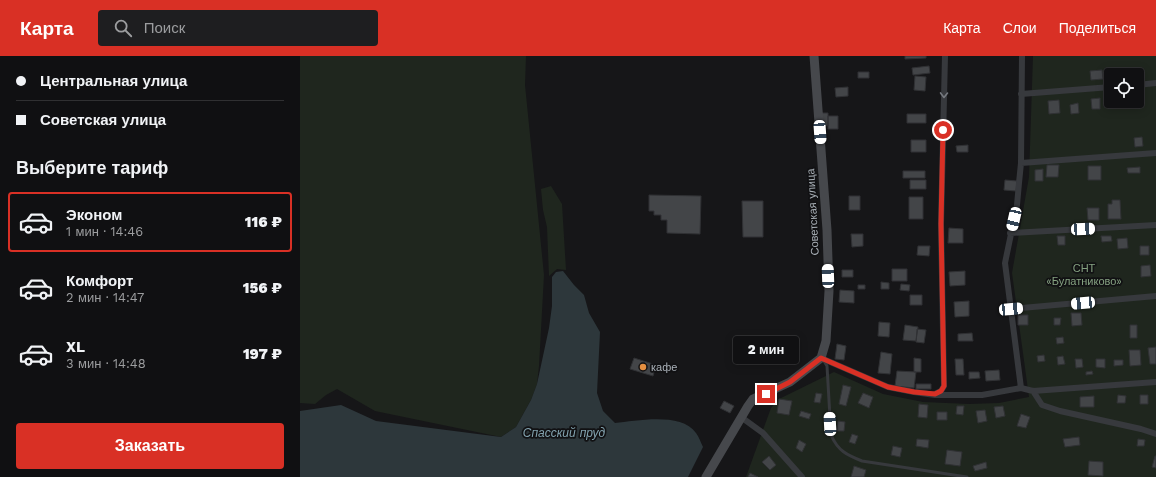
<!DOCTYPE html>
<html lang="ru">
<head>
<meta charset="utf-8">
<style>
  :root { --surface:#101012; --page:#1e1e20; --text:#f1f3f6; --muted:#9c9d9f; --line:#303032; --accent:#d93025 }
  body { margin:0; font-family:"Work Sans",sans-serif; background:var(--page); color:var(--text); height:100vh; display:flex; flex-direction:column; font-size:15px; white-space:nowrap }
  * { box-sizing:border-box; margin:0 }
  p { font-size:13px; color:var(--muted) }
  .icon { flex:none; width:22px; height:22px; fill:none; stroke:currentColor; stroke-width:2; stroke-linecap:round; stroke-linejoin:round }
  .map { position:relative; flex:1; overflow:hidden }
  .details { display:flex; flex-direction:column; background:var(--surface); width:300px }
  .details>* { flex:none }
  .top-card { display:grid; align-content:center; height:88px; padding:0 16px; background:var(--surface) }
  .fabs { position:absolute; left:804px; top:12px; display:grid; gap:8px }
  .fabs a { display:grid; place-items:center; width:40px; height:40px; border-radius:4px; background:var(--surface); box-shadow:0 2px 10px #0003,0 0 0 1px var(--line); font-size:20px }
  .end { position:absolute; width:18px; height:18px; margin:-9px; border:5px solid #d93025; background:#fff; box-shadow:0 0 0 2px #fff }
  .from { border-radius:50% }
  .bubble { position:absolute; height:28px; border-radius:4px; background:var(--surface); box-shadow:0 2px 10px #0003,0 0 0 1px var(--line); font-size:13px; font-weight:800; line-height:28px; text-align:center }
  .car { position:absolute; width:12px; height:24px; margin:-12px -6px; border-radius:5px; box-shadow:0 0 3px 1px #0007; background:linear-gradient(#fff 24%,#345 0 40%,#fff 0 76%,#345 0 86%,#fff 0) }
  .top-card b { display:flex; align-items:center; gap:14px; height:38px; font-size:15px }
  .top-card b+b { border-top:1px solid var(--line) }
  .top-card i { width:10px; height:10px; background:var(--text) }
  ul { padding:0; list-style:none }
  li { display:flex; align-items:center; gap:12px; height:60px; margin:0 8px 6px; padding:0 8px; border:2px solid transparent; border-radius:4px }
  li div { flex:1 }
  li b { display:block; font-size:15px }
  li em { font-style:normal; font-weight:800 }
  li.selected { border-color:var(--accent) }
  li>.icon { width:36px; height:36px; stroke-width:1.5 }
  h2 { padding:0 16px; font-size:18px; line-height:48px }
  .cta { display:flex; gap:8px; margin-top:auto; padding:8px 16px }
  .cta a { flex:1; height:46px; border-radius:4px; background:var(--accent); color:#fff; font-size:16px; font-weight:800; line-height:46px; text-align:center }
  header { display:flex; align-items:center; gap:24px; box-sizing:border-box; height:56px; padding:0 20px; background:var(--accent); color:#fff }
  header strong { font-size:19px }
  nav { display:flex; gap:22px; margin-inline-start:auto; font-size:14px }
  .search { width:280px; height:36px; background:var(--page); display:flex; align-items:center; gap:10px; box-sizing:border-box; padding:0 14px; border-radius:4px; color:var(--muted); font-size:15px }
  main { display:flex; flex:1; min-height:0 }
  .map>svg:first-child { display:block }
</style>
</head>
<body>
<header>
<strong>Карта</strong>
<div class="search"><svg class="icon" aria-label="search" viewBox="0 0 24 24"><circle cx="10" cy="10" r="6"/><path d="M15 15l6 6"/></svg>Поиск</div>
<nav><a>Карта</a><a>Слои</a><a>Поделиться</a></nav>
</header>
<main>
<section class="details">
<div class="top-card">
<b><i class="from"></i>Центральная улица</b>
<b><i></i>Советская улица</b>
</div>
<h2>Выберите тариф</h2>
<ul>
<li class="selected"><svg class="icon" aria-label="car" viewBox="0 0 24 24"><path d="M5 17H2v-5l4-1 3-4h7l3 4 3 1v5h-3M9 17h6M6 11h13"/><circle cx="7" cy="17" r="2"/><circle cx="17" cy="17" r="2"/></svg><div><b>Эконом</b><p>1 мин · 14:46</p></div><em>116 ₽</em></li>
<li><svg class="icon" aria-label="car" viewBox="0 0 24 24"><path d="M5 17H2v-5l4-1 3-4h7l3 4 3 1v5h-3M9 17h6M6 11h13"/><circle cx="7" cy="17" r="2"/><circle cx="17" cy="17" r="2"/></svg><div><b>Комфорт</b><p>2 мин · 14:47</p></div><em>156 ₽</em></li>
<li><svg class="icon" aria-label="car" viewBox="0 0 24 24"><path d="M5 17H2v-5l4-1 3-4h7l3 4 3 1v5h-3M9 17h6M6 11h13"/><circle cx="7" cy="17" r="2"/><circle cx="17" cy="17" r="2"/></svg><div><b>XL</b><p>3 мин · 14:48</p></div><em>197 ₽</em></li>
</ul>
<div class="cta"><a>Заказать</a></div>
</section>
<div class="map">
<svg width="856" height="421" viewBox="0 0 856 421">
  <rect width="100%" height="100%" fill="#161618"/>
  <path fill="#1f261e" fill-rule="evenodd" d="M0 0H226L225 29 244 219 239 310 237 328 231 344 216 371 201 381 75 355 37 333 26 339 15 348 0 347Z
    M733 0H856V421H446L471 352 479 343 534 316 583 338 623 346 669 348 699 347 729 341 712 217 729 121ZM811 19H837V45H811Z
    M251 130 262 148 266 214 257 213 249 220 247 171 243 154 241 133Z"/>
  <path fill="#2d373b" d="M263 215 274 229 284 239 289 257 300 276 297 337 303 355 315 367C337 365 381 356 396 377 399 381 401 387 403 391L388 421H0V355L41 349 76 365 201 381 216 371 231 344 237 328 249 272 252 250V221L256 216Z"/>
  <path fill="#434548" stroke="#303134" d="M605 0H626V2L605 3Z
    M629 10 630 17 613 19 612 12Z
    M802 14 803 23 791 24 790 15Z
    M558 16H569V22H558Z
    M615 20 626 21 625 35 614 34Z
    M548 31V40L536 41 535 32Z
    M837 38H844V46H828V45H837Z
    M800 42V53H792L791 43Z
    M759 44 760 57 749 58 748 45Z
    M778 47 779 57 771 58 770 49Z
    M520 57H528V70L520 69Z
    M607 58H626V67H607Z
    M528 60H538V73H528Z
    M842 81 843 90 835 91 834 82Z
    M611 84H626V96H611Z
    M668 89V96H657L656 90Z
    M747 109H759L758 121H746Z
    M788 110H801V124H788Z
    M840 111V117H828L827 112Z
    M743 113V125H735V114Z
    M603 115H625V122H603Z
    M610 124H626V133H610Z
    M705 124 717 125 716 135 704 134Z
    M349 139 401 140 400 178 367 177V164H361V159H354V155H349Z
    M549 140H560V154H549Z
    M609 141H623V163H609Z
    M812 144H820L821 163H808V148H812Z
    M442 145H463V181H443Z
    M787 152H799V164H788Z
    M649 172 663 173V187H648Z
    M551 178H563V190L552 191Z
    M757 180H765V189H758Z
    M801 180H811L812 185 802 186Z
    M827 182 828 192 818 193 817 183Z
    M618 190H630L629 200 617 199Z
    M840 190H849V199H840Z
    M850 209 851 220 841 221V210Z
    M592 213H607V225H592Z
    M542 214H553V221H542Z
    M665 215V229L650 230 649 216Z
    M581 226 589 227V233H581Z
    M601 228 610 229 609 235 600 234Z
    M558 229H565V233H558Z
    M540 234 554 235V247L539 246Z
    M610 239H622V249H610Z
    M669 245V260L655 261 654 246Z
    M771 257H781L782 269 772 270Z
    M718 259H728V269H718Z
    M754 262H761L760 269H754Z
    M579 266 590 267 589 281 578 280Z
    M605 269 618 271 616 285 603 284Z
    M830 269H837V282H830Z
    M617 273 626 274 624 287 616 286Z
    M672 277 673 285H658V278Z
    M763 281 764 287 757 288 756 282Z
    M537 288 546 290 544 304 535 303Z
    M856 291V308H850L848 292Z
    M829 294H840L841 309 830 310Z
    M581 296 592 298 590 318 578 317Z
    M744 299 745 305 738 306 737 300Z
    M763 300 765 308 758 309 757 301Z
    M334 302 356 309 353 320 330 313Z
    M614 302 621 303V316H614Z
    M655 303H663L664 319H656Z
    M775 303H782L783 311 776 312Z
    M796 303H805V312L796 311Z
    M814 304H823V309L814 310Z
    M699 314 700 324 686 325 685 315Z
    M597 315 616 316 614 332 595 330Z
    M792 315 793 318 786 319V316Z
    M669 316H679L680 322 669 323Z
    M616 328H631V333H616Z
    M543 329 551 331 546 350 539 348Z
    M516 337 522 338 520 347 514 346Z
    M563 337 573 341 569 352 558 347Z
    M818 339 826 340 825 347H817Z
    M840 339H848V348H840Z
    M794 340V351H780V341Z
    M479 343 492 345 489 359 477 357Z
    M424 345 434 350 430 357 420 352Z
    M619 348 628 349 627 362 618 361Z
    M657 350H664L663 359 656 358Z
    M703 350 705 360 696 362 694 351Z
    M685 354 687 365 678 367 676 355Z
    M501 355 511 358 509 363 499 360Z
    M637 356H647V364H637Z
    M721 358 730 361 726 372 717 370Z
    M538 365 545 366 544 375H537Z
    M552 378 558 380 555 388 549 386Z
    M779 381 780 389 765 391 763 383Z
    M617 383 629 384 628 392 616 390Z
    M838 383 845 384 844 390H837Z
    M499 384 506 388 502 396 496 392Z
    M593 390 602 392 600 401 591 399Z
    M647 394 662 396 660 410 645 408Z
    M469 400 476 409 470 414 462 406Z
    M855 400H856V412L852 411Z
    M789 405 803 406V420L788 419Z
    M686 406 687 412 675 415 673 410Z
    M554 410 566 414 564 421H551Z
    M450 417 458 421H448Z"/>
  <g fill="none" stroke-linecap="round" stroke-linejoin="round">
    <path stroke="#37393d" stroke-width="3" d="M524 305 527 310 531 379C538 395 547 399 562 405L667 421"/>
    <path stroke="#37393d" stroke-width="6" d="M837 29 856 27
      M721 38 811 31
      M721 107 856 97
      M710 177 856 169
      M711 253 856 240
      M521 302 588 331 614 336 635 339H682L721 332 733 335 856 326
      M721 332 705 207 717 149 719 127 721 107 722 0
      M733 335 742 349 760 355 841 373 856 378
      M635 338 641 335 644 330 641 168 645 0
      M441 361 463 377 502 421"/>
    <path stroke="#46484c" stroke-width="9" d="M406 421 448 350 453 343 490 326 521 302 526 285 529 235 527 174 514 0"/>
  </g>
  <defs><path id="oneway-chevron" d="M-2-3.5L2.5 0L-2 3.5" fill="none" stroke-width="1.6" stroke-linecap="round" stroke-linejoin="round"/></defs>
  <use stroke="#767a80" href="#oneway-chevron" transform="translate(644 39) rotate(91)"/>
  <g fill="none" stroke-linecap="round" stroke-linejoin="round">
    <path stroke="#d93025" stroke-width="5" d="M466 338 490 326 521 302 588 331 614 336 635 338 641 335 644 330 641 168 643 74"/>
  </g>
  <circle fill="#e58f41" stroke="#111113" stroke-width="1.5" cx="343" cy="311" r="4"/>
  <g text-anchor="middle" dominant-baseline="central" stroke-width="3.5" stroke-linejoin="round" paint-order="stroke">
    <g font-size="11" fill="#a9b0b7" stroke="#111113">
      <text transform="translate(513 156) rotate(-93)">Советская улица</text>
    </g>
    <g font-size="11" fill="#85a181" stroke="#111113">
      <text x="784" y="212">СНТ<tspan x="784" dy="13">«Булатниково»</tspan></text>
    </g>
    <g font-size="11" fill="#a9b0b7" stroke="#111113" text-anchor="start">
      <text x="351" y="311">кафе</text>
    </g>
    <g font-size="12" font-style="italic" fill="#83a3af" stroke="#111113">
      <text x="264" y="377">Спасский пруд</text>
    </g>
  </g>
</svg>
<div class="fabs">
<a><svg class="icon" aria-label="locate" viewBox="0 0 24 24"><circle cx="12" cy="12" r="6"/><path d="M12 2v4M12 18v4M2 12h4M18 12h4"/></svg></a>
</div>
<i class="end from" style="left:643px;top:74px"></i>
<i class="end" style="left:466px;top:338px"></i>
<div class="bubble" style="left:433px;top:280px;width:66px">2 мин</div>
<i class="car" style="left:520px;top:76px;rotate:176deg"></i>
<i class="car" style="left:714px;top:163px;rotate:193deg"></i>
<i class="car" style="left:783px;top:173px;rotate:87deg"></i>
<i class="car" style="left:528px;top:220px;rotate:358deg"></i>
<i class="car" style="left:783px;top:247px;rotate:265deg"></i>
<i class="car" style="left:711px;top:253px;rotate:85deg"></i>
<i class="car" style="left:530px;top:368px;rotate:357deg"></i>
</div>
</main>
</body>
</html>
